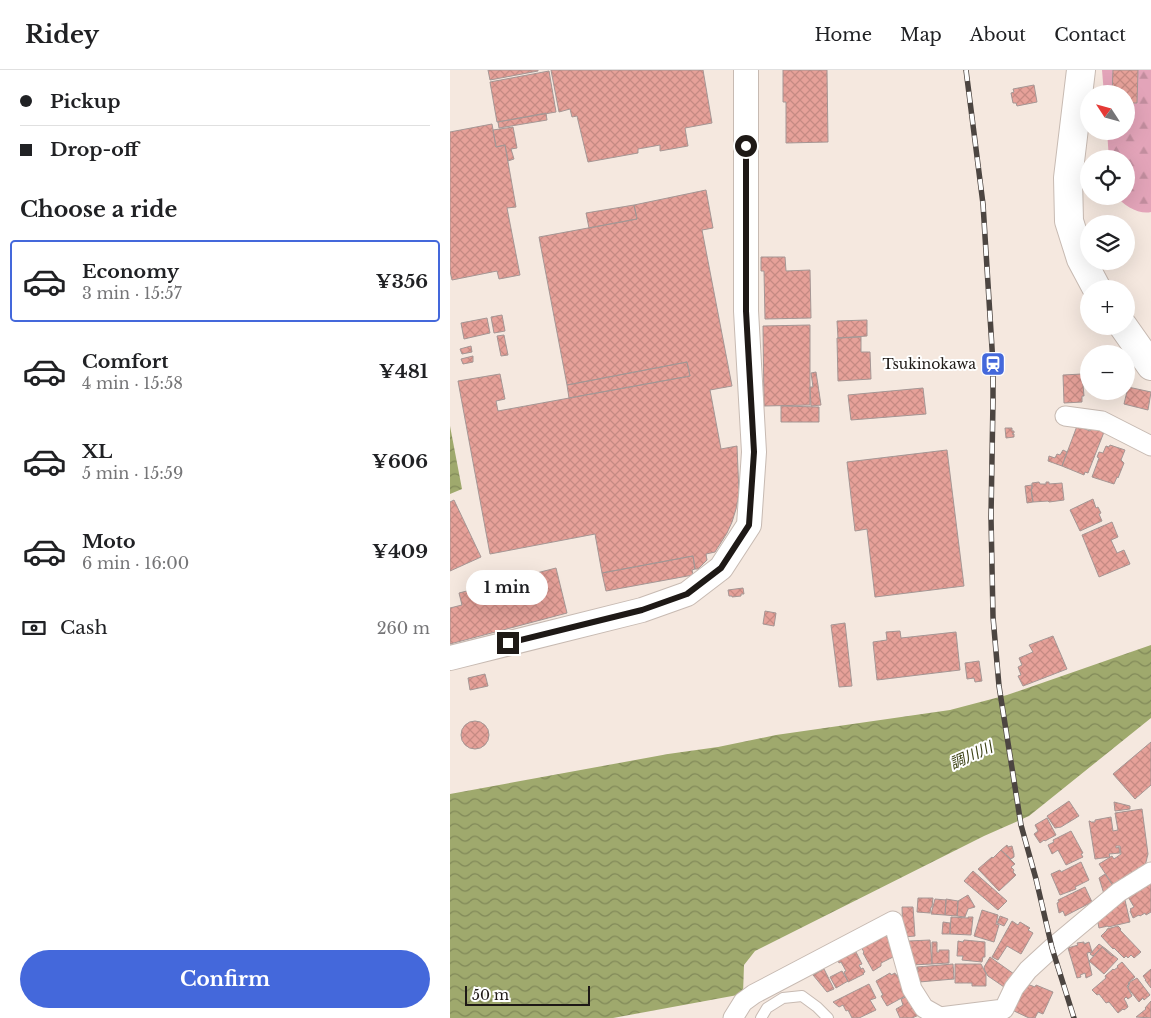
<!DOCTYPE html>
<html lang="en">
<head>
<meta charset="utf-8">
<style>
  :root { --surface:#fff; --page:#f2f2f2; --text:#202124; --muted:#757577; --line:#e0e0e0; --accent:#4468db }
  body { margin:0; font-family:"Libre Baskerville","Noto Sans JP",serif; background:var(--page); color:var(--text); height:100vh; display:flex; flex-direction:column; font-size:19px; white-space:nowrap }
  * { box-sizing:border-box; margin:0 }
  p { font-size:16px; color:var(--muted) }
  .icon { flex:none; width:28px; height:28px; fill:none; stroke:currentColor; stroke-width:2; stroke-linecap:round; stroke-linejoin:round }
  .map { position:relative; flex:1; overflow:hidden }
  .drawer { display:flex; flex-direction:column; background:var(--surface); width:450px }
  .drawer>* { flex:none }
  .top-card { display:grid; align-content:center; height:110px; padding:0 20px; background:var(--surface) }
  .needle { width:32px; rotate:306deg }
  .controls { position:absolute; left:630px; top:15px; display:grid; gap:10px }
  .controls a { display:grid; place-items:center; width:55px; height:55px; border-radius:50%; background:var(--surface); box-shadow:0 5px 20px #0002; font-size:25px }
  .scale { position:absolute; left:15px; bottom:12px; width:125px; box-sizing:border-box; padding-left:5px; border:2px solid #1e1916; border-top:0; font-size:14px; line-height:18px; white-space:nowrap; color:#1e1916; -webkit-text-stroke:4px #fff; paint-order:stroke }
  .end { position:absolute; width:22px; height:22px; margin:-11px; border:6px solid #1e1916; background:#fff; box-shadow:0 0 0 2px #fff }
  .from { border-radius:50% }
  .bubble { position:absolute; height:35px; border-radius:18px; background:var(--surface); box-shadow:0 5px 20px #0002; font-size:16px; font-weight:800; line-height:35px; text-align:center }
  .top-card b { display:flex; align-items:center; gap:18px; height:48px; font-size:19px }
  .top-card b+b { border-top:1px solid var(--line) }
  .top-card i { width:12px; height:12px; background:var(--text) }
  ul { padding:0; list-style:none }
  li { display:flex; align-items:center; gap:15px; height:82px; margin:0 10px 8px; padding:0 10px; border:2px solid transparent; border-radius:5px }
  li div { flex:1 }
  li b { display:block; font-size:19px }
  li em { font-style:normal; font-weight:800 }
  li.on { border-color:var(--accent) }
  li>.icon { width:45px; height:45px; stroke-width:1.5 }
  h2 { padding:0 20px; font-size:22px; line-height:60px }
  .pay { display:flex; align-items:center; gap:12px; height:55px; padding:0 20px; font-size:19px }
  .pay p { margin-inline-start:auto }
  .cta { display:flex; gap:10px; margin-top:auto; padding:10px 20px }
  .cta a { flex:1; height:58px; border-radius:30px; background:var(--accent); color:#fff; font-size:20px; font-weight:800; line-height:58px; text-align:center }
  header { display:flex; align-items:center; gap:30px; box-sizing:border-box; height:70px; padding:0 25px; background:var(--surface); border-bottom:1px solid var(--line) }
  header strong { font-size:24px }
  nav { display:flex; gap:28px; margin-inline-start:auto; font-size:18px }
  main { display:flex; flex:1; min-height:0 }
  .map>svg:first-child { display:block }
</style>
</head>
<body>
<header>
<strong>Ridey</strong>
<nav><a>Home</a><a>Map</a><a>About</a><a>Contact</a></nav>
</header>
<main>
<section class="drawer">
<div class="top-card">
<b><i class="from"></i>Pickup</b>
<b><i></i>Drop-off</b>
</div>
<h2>Choose a ride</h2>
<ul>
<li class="on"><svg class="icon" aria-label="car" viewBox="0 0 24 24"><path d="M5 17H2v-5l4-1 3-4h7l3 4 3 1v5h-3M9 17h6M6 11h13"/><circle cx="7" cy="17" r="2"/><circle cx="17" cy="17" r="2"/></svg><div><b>Economy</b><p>3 min · 15:57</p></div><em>¥356</em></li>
<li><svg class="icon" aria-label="car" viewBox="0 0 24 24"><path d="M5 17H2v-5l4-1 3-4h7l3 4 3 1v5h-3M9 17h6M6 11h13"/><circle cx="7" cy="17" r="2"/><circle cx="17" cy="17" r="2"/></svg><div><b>Comfort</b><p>4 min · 15:58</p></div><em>¥481</em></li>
<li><svg class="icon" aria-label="car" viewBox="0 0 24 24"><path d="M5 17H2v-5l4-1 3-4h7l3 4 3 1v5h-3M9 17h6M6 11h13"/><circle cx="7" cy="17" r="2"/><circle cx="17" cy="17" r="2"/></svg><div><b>XL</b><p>5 min · 15:59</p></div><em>¥606</em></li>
<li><svg class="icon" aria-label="car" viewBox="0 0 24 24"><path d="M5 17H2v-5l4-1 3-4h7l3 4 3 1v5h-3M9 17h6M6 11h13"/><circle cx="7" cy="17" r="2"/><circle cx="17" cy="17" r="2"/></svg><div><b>Moto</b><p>6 min · 16:00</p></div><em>¥409</em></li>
</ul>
<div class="pay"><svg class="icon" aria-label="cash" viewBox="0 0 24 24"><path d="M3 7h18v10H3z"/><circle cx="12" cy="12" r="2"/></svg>Cash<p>260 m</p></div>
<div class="cta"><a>Confirm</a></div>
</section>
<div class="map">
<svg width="701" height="948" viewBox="0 0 701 948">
  <defs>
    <pattern id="forest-firs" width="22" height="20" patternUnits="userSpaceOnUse" patternTransform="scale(1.25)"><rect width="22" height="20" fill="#e3a4b9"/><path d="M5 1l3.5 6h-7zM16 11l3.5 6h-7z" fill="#c28d9e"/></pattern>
    <pattern id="water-waves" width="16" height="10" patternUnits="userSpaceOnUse" patternTransform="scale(1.25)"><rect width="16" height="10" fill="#9fa96d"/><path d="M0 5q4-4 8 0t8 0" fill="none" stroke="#818959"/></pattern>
    <pattern id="building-cross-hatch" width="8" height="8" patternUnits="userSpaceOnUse" patternTransform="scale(1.25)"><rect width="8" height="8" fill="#e6a199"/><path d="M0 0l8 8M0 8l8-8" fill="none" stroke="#c58a83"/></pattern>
  </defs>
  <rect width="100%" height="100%" fill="#f5e8df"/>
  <path fill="url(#forest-firs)" d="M652 0H701V142C690 145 673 136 667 126H676V89H659L657 61H676V24H654Z"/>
  <path fill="url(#water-waves)" d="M0 356 12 419 0 424Z
    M701 575V648L579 746 534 766 305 881 294 895 293 924 163 948H0V724L218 684 268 677 326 665 500 640 557 625Z"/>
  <path fill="url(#building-cross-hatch)" stroke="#a59694" d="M38 0H88V1L40 10Z
    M101 0H253L262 53 235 58 238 76 210 81V75L188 79V83L138 92 127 46 122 47 120 39 109 42Z
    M333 0H377L378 72 336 73V32H333Z
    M663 0H688L687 33H676V24H662Z
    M99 1 106 42 47 52 40 12Z
    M584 15 587 32 567 36 566 33H563L561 23 564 22 563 19Z
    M96 43 97 50 49 58 48 52Z
    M42 54 46 77 55 75 66 137 57 138 70 205 49 209 47 201 2 210 0 201V62Z
    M63 57 67 78 61 79 64 89 58 91 55 75 46 77 43 60Z
    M256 120 263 158 252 160 282 316 260 320 271 379 287 376 289 424 286 439 282 452 277 463 265 482 256 484 257 490 248 499H245L243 486 152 503 145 464 40 484 8 311 50 304 55 329 46 331 48 341 240 306 237 292 117 315 89 167 187 149 184 135Z
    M184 135 187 149 139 158 136 143Z
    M311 187H335L336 201 360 200 361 248 315 249 314 201H311Z
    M52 245 55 261 44 263 41 247Z
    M37 248 40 263 14 269 11 253Z
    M417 250V266L388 268 387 251Z
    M360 255V335L314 336 313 256Z
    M54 265 58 285 51 286 47 266Z
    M411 267V282H420L421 309 388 311 387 268Z
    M21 276 22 282 12 284 10 279Z
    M23 286V292L13 294 11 289Z
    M237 292 240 306 119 328 117 315Z
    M366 302 371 335 361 336 360 317H363L361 303Z
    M632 304 634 326H632V332L614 333 613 305Z
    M678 317 701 322 698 340 674 334Z
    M473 318 476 344 401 350 398 325Z
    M331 336 369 337V352H331Z
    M627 356 640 361 642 357 654 362 638 403 635 402 634 405 612 396Z
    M555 358H562V361H564V363L562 364H564V367L556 368Z
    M660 375 675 380 671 390 674 393 668 408 667 407 664 414 642 407 649 388 647 387 649 382 653 383 656 376 659 377Z
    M497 380 514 516 425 527 417 459 405 461 397 392Z
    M613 380 617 382 612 396 598 391 599 386 605 388 607 384 610 385Z
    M589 412 590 414H596V412H599V414L612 413 614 430 599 432 598 431 583 432 581 419H582V413Z
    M582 415V419H581L583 432 577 433 575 416Z
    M643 429 646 438 648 437 651 443 649 444 652 451 630 461 620 440Z
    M4 430 31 487 0 501V432Z
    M662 452 668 467 661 470 667 483 674 480 680 494 649 507 632 465Z
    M243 486 245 499 242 500 243 505 156 521 152 503Z
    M106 498 117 543 0 574V538L12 535 9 523Z
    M293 518 294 524H291V526L282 527V526H279L278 520Z
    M315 541 326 543 324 556 313 554Z
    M395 553 402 616 389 617 381 555Z
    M450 561 451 568 506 562 510 600 427 610 423 572 437 570 436 562Z
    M603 566 617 599 573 616 568 606 571 605 568 597 572 595 569 588 583 582 579 575Z
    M529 591 532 611 525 612 524 608 517 609 515 593Z
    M35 604 38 616 20 620 18 608Z
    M11 665a14 14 0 1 1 28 0a14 14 0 1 1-28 0Z
    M701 672V715L685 729 663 704Z
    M619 731 629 746 611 757 605 758 597 746Z
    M664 732 680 736V739L665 741Z
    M692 739 698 784 695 796 664 817 649 794 662 786 664 789 671 784 670 776H666V778L669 777 670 783 659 784 660 787 645 789 639 751H640L641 752H645V750L661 747 663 761 668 760 665 743Z
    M597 748 606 765 595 771 594 770 590 773 584 764 588 761 585 755Z
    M621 761 633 783 631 784 633 787 616 795 608 780 602 784 598 775 604 772 603 770Z
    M557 775 558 777 562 776 564 784V787L561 789 551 780Z
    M551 780 565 794 561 797 564 800 563 802 566 805 549 821 528 799 542 787 543 788Z
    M631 792 639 810 625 817 626 819 610 825 601 804 610 800 611 802Z
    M523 801 557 831 548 840 514 811Z
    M655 804 664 817 654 824 649 808Z
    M701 812V842L696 845 695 843 690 846 689 845 683 848 680 841 681 840 680 839 684 837 677 825Z
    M635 817 642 832 615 846 613 841 609 843 607 833 609 832 608 830Z
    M518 825 525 837 518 839 515 847 507 846 508 831Z
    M468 828H483L482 837H481L480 843 467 842Z
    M485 829 496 830 495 845 481 844Z
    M496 829 508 831 507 846 495 845Z
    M675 830 680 852 658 857V856L649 858 647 848Z
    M452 837H463L465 866 453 867Z
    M532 840 548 845 546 854 549 855 544 872 524 866Z
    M550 846 558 849 554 856 547 853Z
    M501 847 518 848V847H523L521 865 500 864Z
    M562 851 568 855 570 852 580 858 578 860 583 863 571 884 557 876 548 890 542 887Z
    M493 852 500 853V864H492Z
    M668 856 671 859 670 860 691 882 684 888 681 885 678 888 676 886 674 888 664 878 663 879 651 866 657 860V859Z
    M435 864 436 867H437L443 878 445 886 431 893V896L423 901 413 883 414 882 411 877Z
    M480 870 482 894 460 895 459 871Z
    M514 870 535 872V887H533L532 892 512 890 513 886H507L508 871 513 872Z
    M482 872H487V882H489V880H499V893L482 894Z
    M634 872V874L639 872 642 882 637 883 642 905 636 908 635 903 630 905 631 907 627 908 618 878 628 875 627 873Z
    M649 874 656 879 663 885 662 886 652 877 643 886 640 884Z
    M652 877 662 886 663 885 668 889 654 904 639 891Z
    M400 881 402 884 406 882 412 894 409 895 411 899 413 898 415 902 413 903 414 904 398 912 394 902 396 901 391 892 389 893 387 888Z
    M540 887 564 904 554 917 538 906 535 901 534 897Z
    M672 892 685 907 678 913 679 914 677 916 682 926 678 929 676 927 674 929 676 932 678 937 674 940 673 939 668 943 659 932 656 933 649 924 647 925 642 920 656 908 655 906 663 899 664 900 668 897 667 896Z
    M503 894 504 909 469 912 464 901H468L467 897Z
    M505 894H531L536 904V916H522V913H505Z
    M374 899 384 919 377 922 363 905Z
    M701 899V918L695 910H696L693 906Z
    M392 901 398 911 386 918 380 907Z
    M440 903 441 905 445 903 446 905H447L457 925 437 936 431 926 433 925 426 911Z
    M687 908 700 925 694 930 693 928 689 932 678 918 680 912Z
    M419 914 426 928 420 930 426 940 409 948H402L398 940 396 941 393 935 389 937 383 932Z
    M577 914 585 917 586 915 603 922 593 944 588 942 585 948H579L562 940 570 922 572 924Z
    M458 926 469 945 462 948H450L446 939 453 935 451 929Z
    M701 931V948L686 947 696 939 695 938Z"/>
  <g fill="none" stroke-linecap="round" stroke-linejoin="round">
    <defs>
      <path id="service" d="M311 948 317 938 333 928 352 926 367 937 378 948"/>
      <path id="minor" d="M615 346 652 351 701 376
        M283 948 293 932 304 924 443 851 462 919 474 938 490 947 554 939 564 918 578 900 602 878 669 822 701 802"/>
      <path id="tertiary" d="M0 588 192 540 237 524 271 498 299 455 304 382 296 241V0"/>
      <path id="trunk" d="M631 0 618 108 619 151 631 189 647 219
        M673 256 701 296"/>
    </defs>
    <use href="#service" stroke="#c7bab2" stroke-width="12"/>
    <use href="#minor" stroke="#c7bab2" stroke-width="21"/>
    <use href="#tertiary" stroke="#c7bab2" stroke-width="26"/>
    <use href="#trunk" stroke="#c7bab2" stroke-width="30"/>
    <use href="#service" stroke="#fff" stroke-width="10"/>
    <use href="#minor" stroke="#fff" stroke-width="19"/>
    <use href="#tertiary" stroke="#fff" stroke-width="24"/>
    <use href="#trunk" stroke="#fff" stroke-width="28"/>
    <defs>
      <path id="rail" d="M516 0 533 134 543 294V330L541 447 543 547 549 616 571 755 586 809 602 878 624 948"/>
    </defs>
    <use href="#rail" stroke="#4c4541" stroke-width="5.5"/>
    <use href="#rail" stroke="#fff" stroke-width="4" stroke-dasharray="11" stroke-linecap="butt"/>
  </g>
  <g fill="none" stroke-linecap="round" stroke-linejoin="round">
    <path stroke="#1e1916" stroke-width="6" d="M58 573 192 540 237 524 271 498 299 455 304 382 296 241V76"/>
  </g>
  <defs>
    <symbol id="station-square" viewBox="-11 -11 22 22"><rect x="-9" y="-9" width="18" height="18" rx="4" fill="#4468db" stroke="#fff"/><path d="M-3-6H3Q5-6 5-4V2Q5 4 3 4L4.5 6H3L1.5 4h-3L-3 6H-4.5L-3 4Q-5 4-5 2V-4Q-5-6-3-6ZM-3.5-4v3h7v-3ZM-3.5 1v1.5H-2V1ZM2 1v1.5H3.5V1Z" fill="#fff"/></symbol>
  </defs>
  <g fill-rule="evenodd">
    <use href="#station-square" x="529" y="280" width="28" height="28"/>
  </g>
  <g text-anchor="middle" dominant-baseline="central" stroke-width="4" stroke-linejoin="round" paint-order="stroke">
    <g font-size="14" fill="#1e1916" stroke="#fff" text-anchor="end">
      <text x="526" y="294">Tsukinokawa</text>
    </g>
    <g font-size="15" font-style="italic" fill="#3c4214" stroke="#fff">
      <text transform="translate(521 685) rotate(-24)">調川川</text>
    </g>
  </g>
</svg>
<div class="controls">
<a><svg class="needle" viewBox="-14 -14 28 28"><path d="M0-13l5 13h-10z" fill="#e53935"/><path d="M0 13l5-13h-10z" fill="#757577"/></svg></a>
<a><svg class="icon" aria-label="locate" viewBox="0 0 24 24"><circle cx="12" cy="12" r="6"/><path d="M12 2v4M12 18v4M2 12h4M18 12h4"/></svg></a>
<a><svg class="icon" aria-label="layers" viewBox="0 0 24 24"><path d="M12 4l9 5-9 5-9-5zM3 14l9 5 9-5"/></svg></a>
<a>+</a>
<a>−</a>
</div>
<div class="scale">50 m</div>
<i class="end from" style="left:296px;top:76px"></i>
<i class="end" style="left:58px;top:573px"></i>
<div class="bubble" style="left:16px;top:500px;width:82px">1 min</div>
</div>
</main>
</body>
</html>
